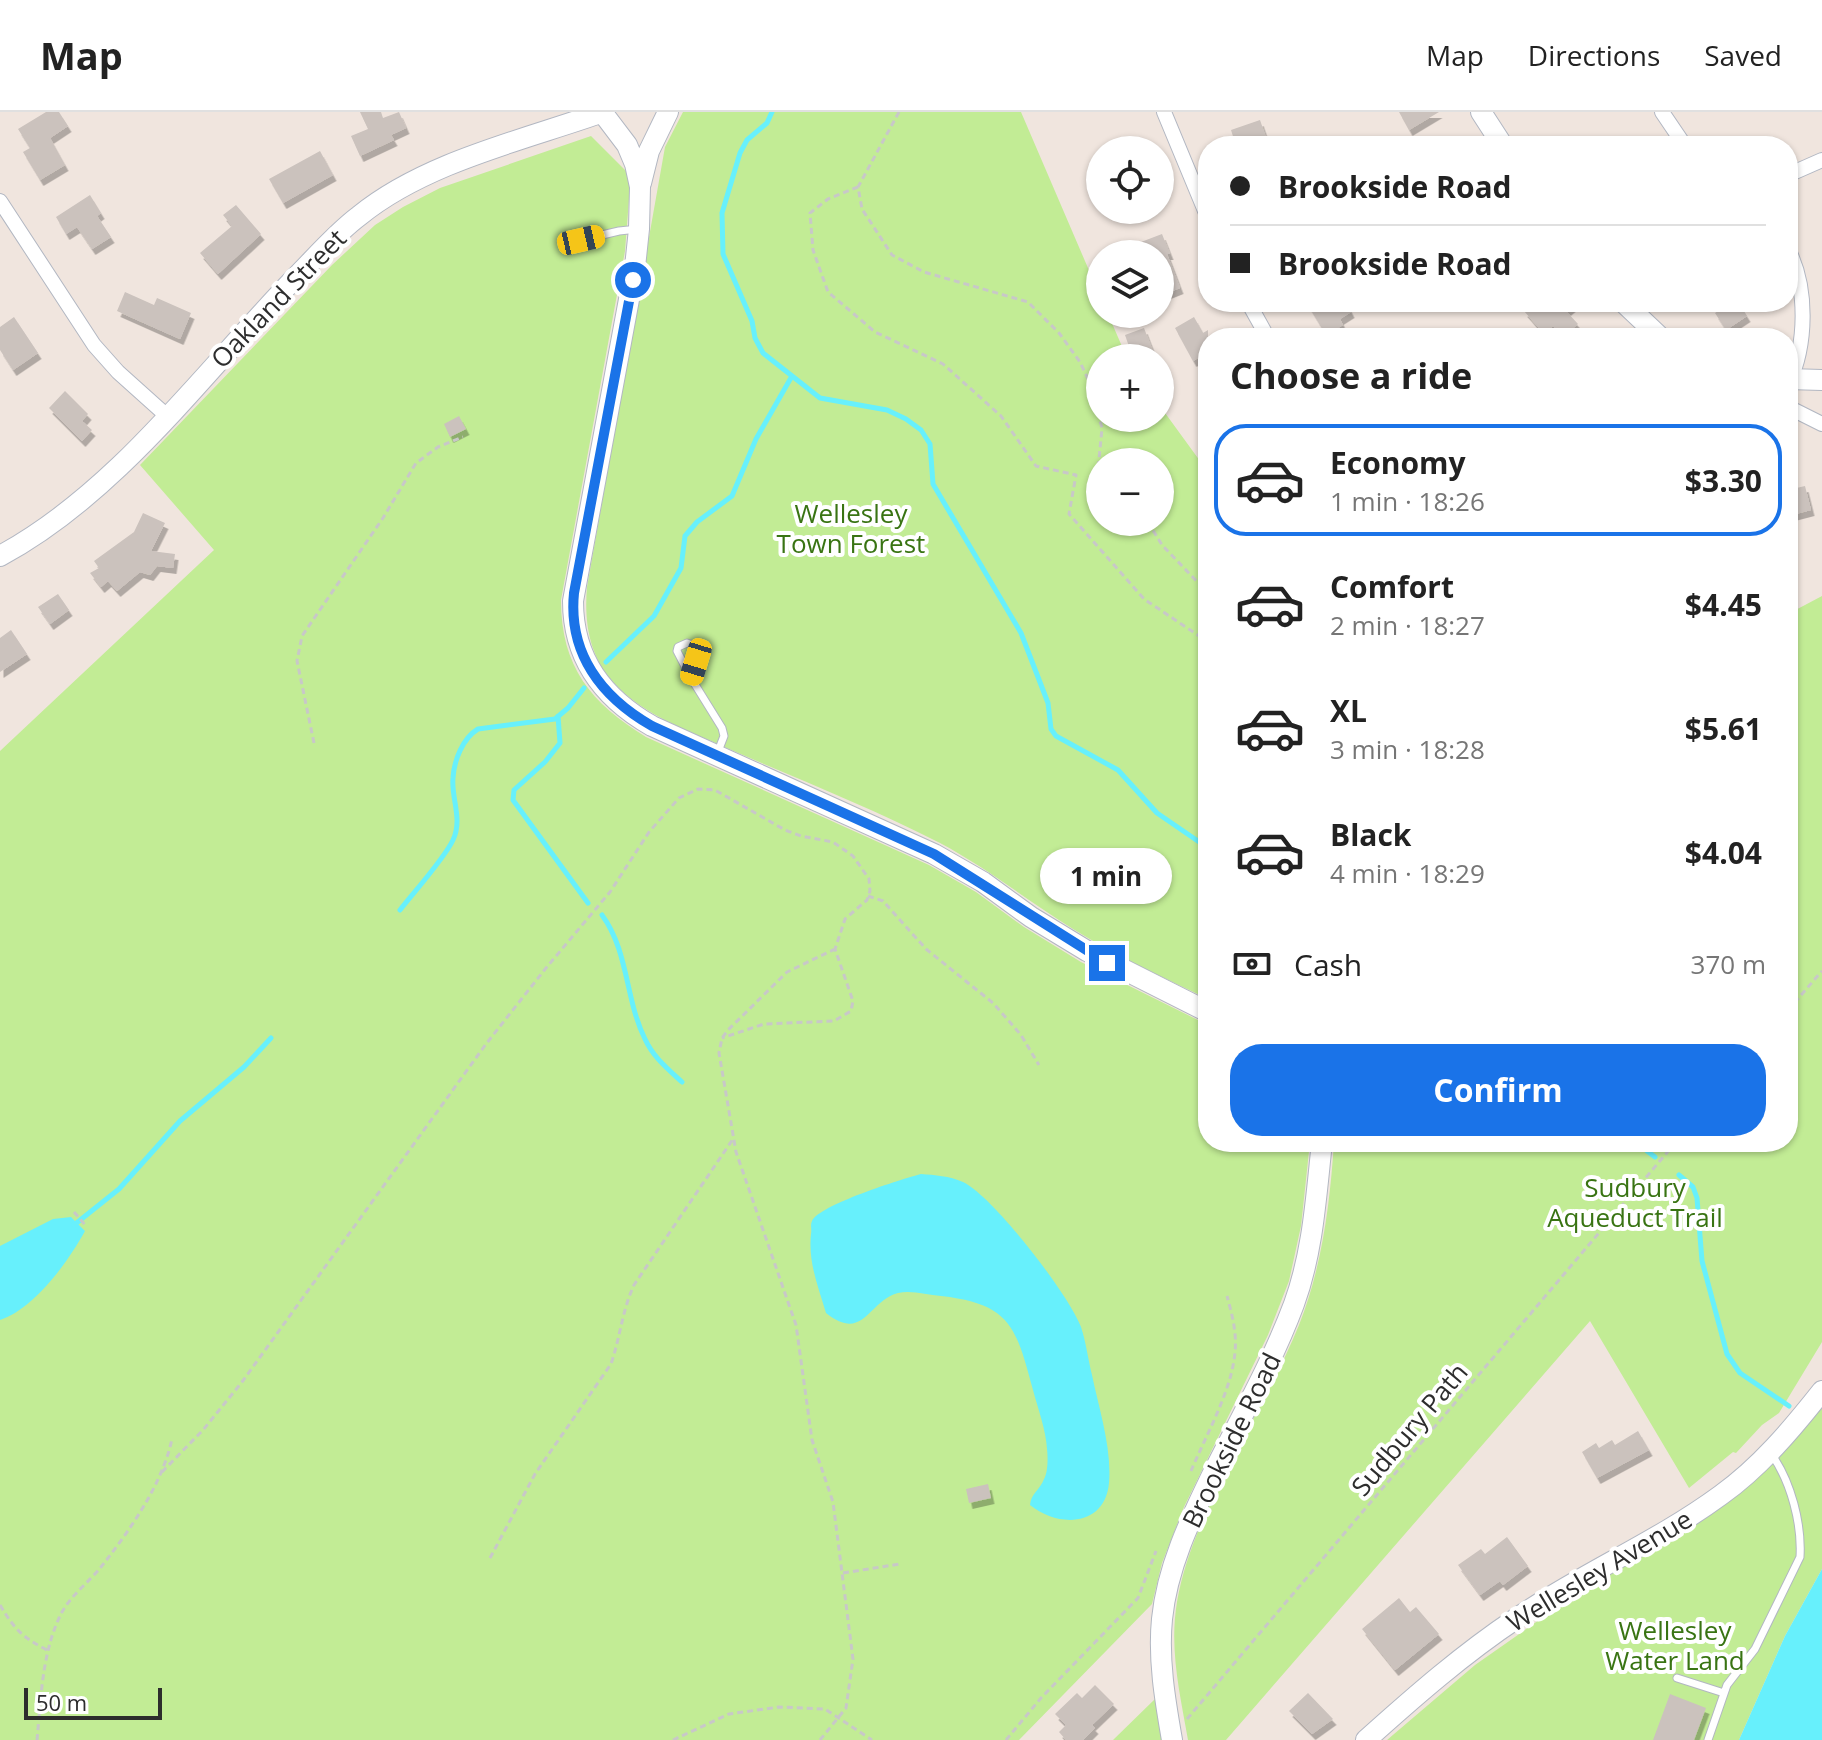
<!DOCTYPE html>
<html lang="en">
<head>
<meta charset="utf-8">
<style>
  :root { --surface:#fff; --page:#f6f6f6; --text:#222; --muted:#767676; --line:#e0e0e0; --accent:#1a73e8 }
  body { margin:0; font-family:"Open Sans",sans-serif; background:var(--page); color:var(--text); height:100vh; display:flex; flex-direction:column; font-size:30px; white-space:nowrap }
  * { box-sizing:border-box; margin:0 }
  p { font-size:26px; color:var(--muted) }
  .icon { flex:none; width:44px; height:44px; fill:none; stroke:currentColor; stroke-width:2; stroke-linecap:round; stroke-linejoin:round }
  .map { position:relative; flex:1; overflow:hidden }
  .drawer { position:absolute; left:1198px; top:216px; width:600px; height:824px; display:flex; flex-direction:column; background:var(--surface); border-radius:32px; box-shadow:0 2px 6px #0004 }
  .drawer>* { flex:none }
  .banner { position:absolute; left:1198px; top:24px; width:600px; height:176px; border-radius:32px; box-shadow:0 2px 6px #0004; display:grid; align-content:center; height:176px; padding:0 32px; background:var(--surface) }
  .tools { position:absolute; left:1086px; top:24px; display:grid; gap:16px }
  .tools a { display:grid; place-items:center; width:88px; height:88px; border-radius:50%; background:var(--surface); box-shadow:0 2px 6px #0004; font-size:40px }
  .scale { position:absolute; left:24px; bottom:20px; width:138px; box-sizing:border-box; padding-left:8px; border:4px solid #2d2d2d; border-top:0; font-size:22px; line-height:28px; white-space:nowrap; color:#2d2d2d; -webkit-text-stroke:6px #fff; paint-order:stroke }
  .end { position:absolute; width:36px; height:36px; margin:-18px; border:10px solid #1a73e8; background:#fff; box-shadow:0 0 0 4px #fff }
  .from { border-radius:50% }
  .bubble { position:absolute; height:56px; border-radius:28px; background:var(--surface); box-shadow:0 2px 6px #0004; font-size:26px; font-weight:700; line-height:56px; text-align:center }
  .car { position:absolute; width:24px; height:48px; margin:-24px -12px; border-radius:10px; box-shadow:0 0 6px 2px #0007; background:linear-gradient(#f5c518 24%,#345 0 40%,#f5c518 0 76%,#345 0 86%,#f5c518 0) }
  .banner b { display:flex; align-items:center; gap:28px; height:76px; font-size:30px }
  .banner b+b { border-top:2px solid var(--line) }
  .banner i { width:20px; height:20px; background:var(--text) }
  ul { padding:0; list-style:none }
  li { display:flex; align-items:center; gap:24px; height:112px; margin:0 16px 12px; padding:0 16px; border:4px solid transparent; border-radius:32px }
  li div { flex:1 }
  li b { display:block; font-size:30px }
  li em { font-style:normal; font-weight:700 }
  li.selected { border-color:var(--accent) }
  li>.icon { width:72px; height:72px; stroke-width:1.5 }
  h2 { padding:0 32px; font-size:36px; line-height:96px }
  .pay { display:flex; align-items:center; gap:20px; height:88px; padding:0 32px; font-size:30px }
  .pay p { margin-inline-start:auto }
  .primary-button { display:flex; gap:16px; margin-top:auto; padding:16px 32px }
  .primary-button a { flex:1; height:92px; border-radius:32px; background:var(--accent); color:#fff; font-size:32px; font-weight:700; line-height:92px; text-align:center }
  header { display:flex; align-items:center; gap:48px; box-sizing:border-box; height:112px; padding:0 40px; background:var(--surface); border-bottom:2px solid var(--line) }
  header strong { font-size:38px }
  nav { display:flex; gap:44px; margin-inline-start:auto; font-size:28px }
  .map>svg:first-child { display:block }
</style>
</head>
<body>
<header>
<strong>Map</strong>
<nav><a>Map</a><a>Directions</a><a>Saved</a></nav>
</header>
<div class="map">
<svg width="1822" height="1628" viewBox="0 0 1822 1628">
  <defs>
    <filter id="shadow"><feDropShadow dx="3.5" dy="6" stdDeviation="0" flood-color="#0004"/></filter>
  </defs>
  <rect width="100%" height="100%" fill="#f0e5de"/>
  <path fill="#c2ec95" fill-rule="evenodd" d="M683 0H1021L1100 184V202H1108L1127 246H1100V306H1160V294L1208 360V887C1162 865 1116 844 1073 817 1028 789 987 756 940 731 872 696 800 668 729 637 690 619 644 604 614 571 589 544 584 510 587 475L665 35ZM1100 350H1160V410H1100Z
    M591 24 626 59 630 74 625 139 561 488C561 555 591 591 646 625L929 753 976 780 1024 815 1081 850 1208 913V1030H1310L1301 1114 1289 1169 1268 1223 1184 1395 1162 1451 1152 1492 1019 1628H0V639L214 438 140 353 332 153 375 113 403 95 440 76Z
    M1822 484V1230L1779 1301 1762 1313 1736 1341 1733 1340 1689 1376 1590 1209 1226 1628H1188C1180 1582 1169 1537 1177 1490 1193 1397 1263 1302 1299 1213 1322 1155 1330 1092 1334 1030H1788V502Z
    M1822 1282V1457L1785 1524 1739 1628H1387L1475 1553 1559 1494 1692 1409Z
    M1155 1587 1162 1628H1113Z"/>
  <path fill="#67f0fc" d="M921 1062C935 1063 949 1064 963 1070 993 1084 1069 1183 1081 1215 1086 1230 1088 1247 1092 1263 1099 1297 1112 1336 1109 1371 1105 1415 1058 1416 1030 1393 1031 1381 1040 1378 1044 1367 1048 1360 1048 1346 1047 1337 1046 1318 1038 1297 1033 1278 1016 1215 1011 1192 941 1184 927 1183 912 1178 898 1181 868 1189 864 1231 826 1201 818 1174 808 1150 811 1122 812 1117 810 1113 812 1109 819 1093 902 1067 921 1062Z
    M71 1105 85 1119C68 1150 34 1197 0 1208V1134L53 1107Z
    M1822 1457V1628H1739L1785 1524Z"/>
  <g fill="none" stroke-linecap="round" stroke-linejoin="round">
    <path stroke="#67f0fc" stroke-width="5" d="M772 0 767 11 747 28 740 41 722 101 723 142 752 209 755 226 763 241 820 286 887 298 906 307 921 318 930 332 933 372 1021 521 1048 591 1051 617 1056 624 1118 658 1157 701 1208 736
      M606 550 654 504 681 456 685 424 697 410 732 384 756 327 792 264
      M558 604 560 631 545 650 514 678 513 688 588 791
      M400 798C414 780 444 747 453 728 463 707 451 686 453 666 454 648 463 626 478 617L555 607 568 596 584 576
      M602 803C629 840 625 887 645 927 653 945 668 957 682 970
      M1643 1030 1647 1039 1655 1045
      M1679 1063 1693 1075 1697 1086 1702 1149 1727 1242 1740 1261 1789 1294
      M74 1113 119 1077 180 1009 244 955 271 926"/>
  </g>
  <path fill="#cbc2bd" filter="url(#shadow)" d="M46 0H59L68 14 50 26 65 53 40 68 23 40 30 36 18 17Z
    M360 0H381L383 6 399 0 406 16 391 23 394 28 360 44 351 24 368 17Z
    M1399 0H1439L1409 18Z
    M1260 8 1269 34H1236L1231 18Z
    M320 39 333 63 283 91 269 67Z
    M90 83 101 101 97 104 111 125 92 137 77 115 66 122 56 105Z
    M236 93 261 122 218 162 200 141 232 114 223 103Z
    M1162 122 1170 142H1167L1180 176 1160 184V142H1146L1141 130Z
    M125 180 154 193 157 186 191 201 180 227 117 199Z
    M1306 190H1346L1351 200 1340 207 1343 213 1326 223Z
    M1534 190H1577L1566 199 1578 212 1563 225 1553 214 1544 222 1524 199Z
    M1732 190H1738L1747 204 1726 218 1715 201Z
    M14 205 38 241 13 258 0 238V215Z
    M1194 205 1203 221 1208 218V265L1198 246 1193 249 1175 216Z
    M1144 216 1154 242 1133 246 1125 223Z
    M65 279 88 302 82 309 92 318 82 329 49 296Z
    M459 304 466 317 450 325 444 312Z
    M1805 374 1811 398 1788 404V378Z
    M143 401 165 411 151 439 175 442 173 456 157 454 150 463 140 460 117 479 108 469 101 475 90 461 99 456 94 449 134 420Z
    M58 482 69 498 50 512 38 495Z
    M11 518 27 542 0 560V526Z
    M1638 1319 1649 1338 1597 1366 1582 1340 1596 1331 1599 1336 1612 1328 1615 1333Z
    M988 1372 991 1386 969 1391 966 1377Z
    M1507 1425 1528 1454 1503 1473 1500 1469 1480 1483 1458 1453 1481 1437 1485 1442Z
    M1399 1486 1410 1500 1416 1495 1439 1522 1395 1558 1362 1517Z
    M1095 1573 1114 1592 1092 1613 1095 1616 1083 1628H1066L1059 1620 1066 1613 1055 1602 1077 1581 1082 1586Z
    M1308 1581 1333 1607 1312 1622 1289 1599Z
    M1670 1582 1706 1596 1694 1628H1653Z"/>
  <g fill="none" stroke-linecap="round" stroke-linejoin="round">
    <defs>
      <path id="lane" d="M581 128 619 119 638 117
        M691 566 677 539 678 535 687 531 693 533 696 542 691 566 722 616 724 624 717 642
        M1677 1566 1724 1581
        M1708 1628 1727 1573 1755 1537 1800 1445C1802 1412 1791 1370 1772 1343"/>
      <path id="street" d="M1164 0 1208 106
        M1662 0 1685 34
        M1788 63 1822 48
        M0 89 94 233 118 260 167 304
        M1788 137C1808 176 1807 233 1788 273
        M1248 190 1268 226
        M1788 295 1822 312"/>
      <path id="secondary" d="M602 0 627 33 635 52 640 75 639 117 635 155 573 489C573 547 603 586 652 614L934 742 983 770 1031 805 1087 839 1208 900
        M1481 0 1503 34
        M641 71 649 39 668 0
        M1623 190 1661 226
        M1788 267 1822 268
        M0 444C117 381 203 261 294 167 315 146 335 122 359 104 425 50 524 28 603 0
        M1172 1628C1165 1588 1158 1547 1162 1507 1167 1456 1190 1408 1212 1363 1240 1307 1272 1251 1294 1192 1313 1140 1316 1085 1322 1030
        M1366 1628C1415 1584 1463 1542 1517 1506 1583 1461 1657 1430 1721 1383 1760 1355 1792 1317 1822 1279"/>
    </defs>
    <use href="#lane" stroke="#b2b7c2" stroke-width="9"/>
    <use href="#street" stroke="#b2b7c2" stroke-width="16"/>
    <use href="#secondary" stroke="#b2b7c2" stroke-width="22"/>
    <path stroke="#c8c8c8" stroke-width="3" stroke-dasharray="6 4" stroke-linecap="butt" d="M899 0 858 75 862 97 892 143 924 160 1028 190 1059 221 1080 250 1089 269 1102 316 1098 358 1100 360
      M858 75 828 87 810 101 813 138 828 180 875 220 943 252 1001 304 1036 354 1076 363 1069 402 1144 487 1208 530
      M1148 410 1162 433 1208 481
      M314 631 297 549 302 524 383 406 416 351 438 335 463 325
      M868 784 883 789 926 837 993 891 1021 923 1039 953
      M1788 869 1799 885
      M1788 898 1822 859
      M74 1100 86 1114
      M1191 1359C1206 1323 1232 1278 1235 1240 1237 1221 1232 1202 1227 1184
      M162 1360 203 1318 242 1270 486 932 546 856 610 780 649 720 679 686 698 677 715 678 785 718 801 724 833 730 853 744 869 767 870 779 867 788 845 807 835 837 853 889 851 899 834 909 764 912 722 926
      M490 1446 535 1362 611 1252C620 1226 622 1199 634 1173L733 1027
      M843 1461 900 1452
      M0 1493C15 1518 23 1526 49 1539
      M1187 1607 1676 1030
      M37 1628C41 1586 42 1540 61 1502 70 1484 89 1470 101 1455 130 1418 162 1373 172 1327
      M673 1628 729 1602 779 1595 825 1597 872 1628
      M820 1628 846 1596 853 1547 833 1390 812 1328 796 1213 736 1040 719 941 722 926 728 918 787 860 835 837
      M1006 1628 1041 1586 1138 1486 1156 1439"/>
    <use href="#lane" stroke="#fff" stroke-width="7"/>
    <use href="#street" stroke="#fff" stroke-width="14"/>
    <use href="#secondary" stroke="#fff" stroke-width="20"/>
  </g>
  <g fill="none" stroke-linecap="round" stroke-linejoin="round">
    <path stroke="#1a73e8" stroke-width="10" d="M633 168 574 481C568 541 601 585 652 614L934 742 1107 851"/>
  </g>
  <g text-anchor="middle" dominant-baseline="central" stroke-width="8" stroke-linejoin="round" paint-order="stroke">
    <g font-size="26" fill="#2d2d2d" stroke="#fff">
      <text transform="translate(278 186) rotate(-46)">Oakland Street</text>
      <text transform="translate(1409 1317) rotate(-50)">Sudbury Path</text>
      <text transform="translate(1231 1328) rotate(-64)">Brookside Road</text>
      <text transform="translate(1599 1458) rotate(-31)">Wellesley Avenue</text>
    </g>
    <g font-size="26" fill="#397413" stroke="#fff">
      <text x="851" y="401">Wellesley<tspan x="851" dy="30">Town Forest</tspan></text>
      <text x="1635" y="1075">Sudbury<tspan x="1635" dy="30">Aqueduct Trail</tspan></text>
      <text x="1675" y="1518">Wellesley<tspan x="1675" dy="30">Water Land</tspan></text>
    </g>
  </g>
</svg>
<div class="tools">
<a><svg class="icon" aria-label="locate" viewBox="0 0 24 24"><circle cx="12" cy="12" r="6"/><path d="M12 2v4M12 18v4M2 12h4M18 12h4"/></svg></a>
<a><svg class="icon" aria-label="layers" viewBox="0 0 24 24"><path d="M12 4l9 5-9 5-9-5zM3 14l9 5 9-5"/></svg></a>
<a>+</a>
<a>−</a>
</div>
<div class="scale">50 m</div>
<i class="end from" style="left:633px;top:168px"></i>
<i class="end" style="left:1107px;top:851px"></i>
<div class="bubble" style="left:1040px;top:736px;width:132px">1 min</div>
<i class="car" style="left:581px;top:128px;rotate:77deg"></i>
<i class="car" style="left:696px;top:550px;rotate:197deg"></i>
<div class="banner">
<b><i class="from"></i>Brookside Road</b>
<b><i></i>Brookside Road</b>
</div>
<section class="drawer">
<h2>Choose a ride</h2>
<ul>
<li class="selected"><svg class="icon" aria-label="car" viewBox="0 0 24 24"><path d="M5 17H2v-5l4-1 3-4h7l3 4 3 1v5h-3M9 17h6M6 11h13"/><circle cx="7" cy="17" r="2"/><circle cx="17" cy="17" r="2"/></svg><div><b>Economy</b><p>1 min · 18:26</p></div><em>$3.30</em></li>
<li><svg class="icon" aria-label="car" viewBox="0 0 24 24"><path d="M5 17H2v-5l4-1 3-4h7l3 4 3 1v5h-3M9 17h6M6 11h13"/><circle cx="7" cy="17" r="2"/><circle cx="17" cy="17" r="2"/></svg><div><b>Comfort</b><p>2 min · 18:27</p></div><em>$4.45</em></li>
<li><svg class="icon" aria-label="car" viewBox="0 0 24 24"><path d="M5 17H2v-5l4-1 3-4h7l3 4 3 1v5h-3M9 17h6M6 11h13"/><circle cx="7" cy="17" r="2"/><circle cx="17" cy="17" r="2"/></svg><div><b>XL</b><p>3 min · 18:28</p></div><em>$5.61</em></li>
<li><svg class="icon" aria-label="car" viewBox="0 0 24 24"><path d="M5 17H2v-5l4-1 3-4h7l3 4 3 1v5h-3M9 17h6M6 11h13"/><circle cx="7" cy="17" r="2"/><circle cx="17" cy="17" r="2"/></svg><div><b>Black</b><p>4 min · 18:29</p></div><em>$4.04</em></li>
</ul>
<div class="pay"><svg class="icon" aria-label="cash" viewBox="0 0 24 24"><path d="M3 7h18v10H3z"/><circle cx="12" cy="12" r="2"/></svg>Cash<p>370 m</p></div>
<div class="primary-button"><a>Confirm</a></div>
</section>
</div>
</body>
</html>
